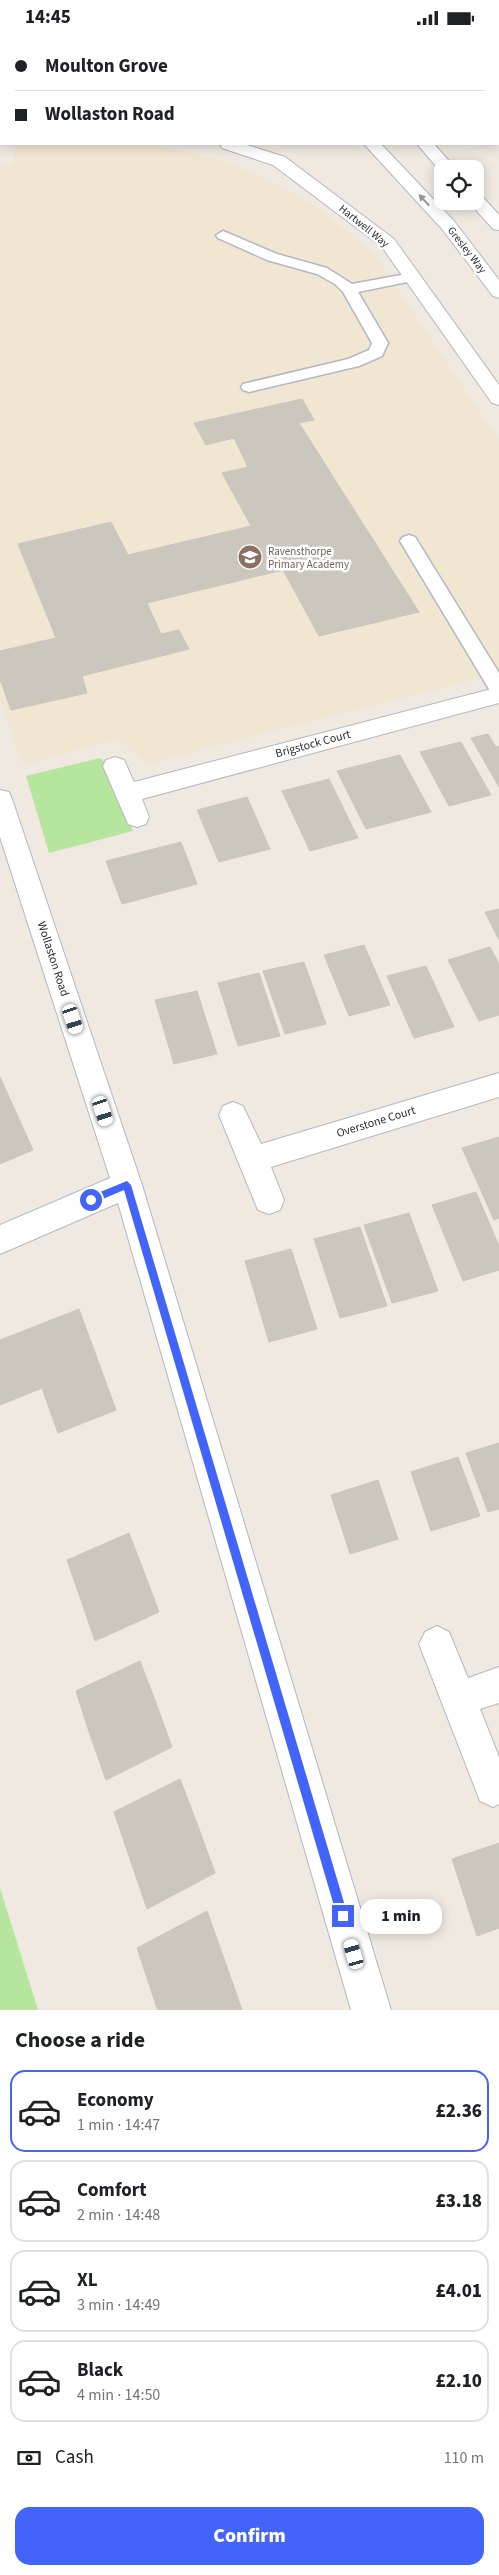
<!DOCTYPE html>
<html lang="en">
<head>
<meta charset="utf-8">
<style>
  :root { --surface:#fff; --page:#f2f2f2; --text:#202124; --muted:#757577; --line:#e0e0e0; --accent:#4264fb }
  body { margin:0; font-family:"Source Sans 3",sans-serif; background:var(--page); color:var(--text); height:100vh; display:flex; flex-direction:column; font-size:19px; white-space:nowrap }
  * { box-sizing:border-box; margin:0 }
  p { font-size:16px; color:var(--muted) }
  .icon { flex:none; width:28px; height:28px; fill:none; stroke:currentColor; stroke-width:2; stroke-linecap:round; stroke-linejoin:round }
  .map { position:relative; height:1975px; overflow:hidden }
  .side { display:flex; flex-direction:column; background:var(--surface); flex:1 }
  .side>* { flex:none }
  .guide { position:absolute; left:0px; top:0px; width:500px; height:110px; box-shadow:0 2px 12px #0003; display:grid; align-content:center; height:110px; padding:0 15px; background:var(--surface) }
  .controls { position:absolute; left:434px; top:125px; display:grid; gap:10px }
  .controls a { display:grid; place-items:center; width:50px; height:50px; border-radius:10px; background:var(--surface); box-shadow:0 2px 12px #0003; font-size:25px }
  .end { position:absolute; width:22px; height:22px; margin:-11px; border:6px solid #4264fb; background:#fff; box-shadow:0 0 0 2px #fff }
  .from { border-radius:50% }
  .bubble { position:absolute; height:35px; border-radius:15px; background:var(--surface); box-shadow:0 2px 12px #0003; font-size:16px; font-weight:800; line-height:35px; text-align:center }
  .car { position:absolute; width:15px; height:30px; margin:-15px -8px; border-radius:6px; box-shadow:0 0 4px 1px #0007; background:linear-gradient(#fff 24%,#345 0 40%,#fff 0 76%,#345 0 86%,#fff 0) }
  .guide b { display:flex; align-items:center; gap:18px; height:48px; font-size:19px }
  .guide b+b { border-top:1px solid var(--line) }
  .guide i { width:12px; height:12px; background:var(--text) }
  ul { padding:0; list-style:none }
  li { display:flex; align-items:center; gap:15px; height:82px; margin:0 10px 8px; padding:0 5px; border:2px solid var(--line); border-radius:15px }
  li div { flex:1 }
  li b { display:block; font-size:19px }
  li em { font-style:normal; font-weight:800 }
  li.active { border-color:var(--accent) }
  li>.icon { width:45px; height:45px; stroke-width:1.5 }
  h2 { padding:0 15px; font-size:22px; line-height:60px }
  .pay { display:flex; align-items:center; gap:12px; height:55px; padding:0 15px; font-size:19px }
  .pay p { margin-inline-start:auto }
  .button { display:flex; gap:10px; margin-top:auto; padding:10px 15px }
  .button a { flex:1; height:58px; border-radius:15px; background:var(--accent); color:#fff; font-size:20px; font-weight:800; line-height:58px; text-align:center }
  .status { display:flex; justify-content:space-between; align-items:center; height:35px; padding:0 25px; background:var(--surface); direction:ltr }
  .status svg { height:14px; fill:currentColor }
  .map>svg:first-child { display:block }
</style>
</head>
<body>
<div class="status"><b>14:45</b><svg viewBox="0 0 49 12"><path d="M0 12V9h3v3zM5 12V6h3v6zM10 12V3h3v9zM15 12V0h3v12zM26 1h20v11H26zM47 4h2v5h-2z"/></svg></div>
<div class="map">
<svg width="499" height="1975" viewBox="0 0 499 1975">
  <rect width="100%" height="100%" fill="#efe9e1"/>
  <path fill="#f0e6d1" d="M15 109H156L231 129 272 147 316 171 374 219 499 406V638L146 729 119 704 23 730 0 665V130H14Z"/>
  <path fill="#b6e59e" d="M100 723 109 731 133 796 49 818 26 741Z
    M0 1853 38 1975H0Z"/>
  <path fill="#cbc7bf" stroke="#cbc5ba" d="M302 364 314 385 299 388 419 577 319 601 283 535 147 568 161 599 179 595 189 614 82 641 87 658 11 675 0 644V616L56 603 18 509 111 487 128 520 251 491 222 438 248 432 234 403 206 410 194 388Z
    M488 699 496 712 499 711V752L471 703Z
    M461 707 491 760 449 771 420 717Z
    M400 720 431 777 366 794 337 736Z
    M329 744 358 803 310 816 282 756Z
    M247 762 270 814 219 827 197 775Z
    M181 807 197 849 122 869 106 826Z
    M499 874V905L485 877Z
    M364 910 390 970 349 981 324 920Z
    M490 912 499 929V980L479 986 448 925Z
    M304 927 326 989 285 999 263 936Z
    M426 931 454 992 414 1003 387 941Z
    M259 938 280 1001 238 1011 218 948Z
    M197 956 217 1019 174 1029 155 965Z
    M0 1042 33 1115 0 1129Z
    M499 1102V1183L494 1185 462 1113Z
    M476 1157 499 1211V1235L463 1246 432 1170Z
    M409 1178 438 1256 392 1268 364 1190Z
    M360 1192 387 1271 340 1283 314 1204Z
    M291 1214 317 1294 269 1307 245 1226Z
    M79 1274 116 1375 58 1398 42 1353 0 1370V1305Z
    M499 1408V1474L488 1477 466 1418Z
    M458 1422 480 1481 431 1496 411 1437Z
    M378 1445 398 1504 350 1519 331 1460Z
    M129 1498 144 1537 81 1565 67 1525Z
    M144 1537 159 1577 95 1606 81 1565Z
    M140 1626 156 1668 90 1700 76 1656Z
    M156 1668 172 1712 106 1745 90 1700Z
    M180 1744 198 1791 130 1824 114 1777Z
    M198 1791 215 1838 147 1874 130 1824Z
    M499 1808V1893L477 1901 452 1824Z
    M207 1876 227 1932 156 1970 137 1913Z
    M227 1932 242 1975H158L156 1970Z"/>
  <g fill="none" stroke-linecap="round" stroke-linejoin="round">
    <defs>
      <path id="service" d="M223 196 277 219 327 233 352 249 412 238 417 239 419 242 417 245 358 257 388 308 382 321 359 331 249 357 243 355 241 352 243 349 348 324 369 315 372 308 343 257 335 249 317 239 267 225 218 203 216 200Z
        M409 500 415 502 499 638V661L492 659 400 506 403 502Z"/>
      <path id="minor" d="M499 652V668L142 764 149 782 146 789 137 792 128 789 103 731 106 725 115 722 124 725 134 747Z
        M0 755 9 757 12 764 142 1150 391 1975H351L118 1168 0 1219V1190L110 1143 0 802Z
        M499 1038V1062L271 1132 284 1165 280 1175 269 1179 258 1175 219 1080 223 1071 233 1067 243 1071 261 1109Z
        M437 1591 449 1597 468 1643 499 1632V1668L480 1674 499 1722V1769L493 1772 480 1766 419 1609 425 1597Z"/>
      <path id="tertiary" d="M52 0H68L69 1H53Z
        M371 0H387V1H372Z
        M0 76H1V86H0Z
        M220 109H244L285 122 394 204 499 350V370L492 368 382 212 273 130 222 113Z
        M364 109H381L454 186 499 245V263L493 261 442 194Z
        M417 109H434L456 134H442V138Z
        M475 159 481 160 499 180V195L493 194 468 166H475Z"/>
      <path id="trunk" d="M0 37H1V47H0Z"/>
    </defs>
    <use href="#service" stroke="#b4b7c1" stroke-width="3"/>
    <use href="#minor" stroke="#b4b7c1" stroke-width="2"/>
    <use href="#tertiary" stroke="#b4b7c1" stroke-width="2"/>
    <use href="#trunk" stroke="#c9c9c9" stroke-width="2"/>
    <use href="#service" fill="#fff" fill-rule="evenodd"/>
    <use href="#minor" fill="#fff" fill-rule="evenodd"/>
    <use href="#tertiary" fill="#fff" fill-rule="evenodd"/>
    <use href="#trunk" fill="#f8ba60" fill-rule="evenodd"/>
  </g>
  <defs><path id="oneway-solid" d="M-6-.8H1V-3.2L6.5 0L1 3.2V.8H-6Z" transform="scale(1.25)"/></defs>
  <use fill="#969696" href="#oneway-solid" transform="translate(424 165) rotate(-133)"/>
  <path fill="#4264fb" d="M127 1146 131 1150 348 1881 343 1887 337 1881 124 1155 91 1169 86 1165 88 1162Z"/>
  <defs>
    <symbol id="school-disc" viewBox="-11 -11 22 22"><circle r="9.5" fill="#8d6e63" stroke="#fff"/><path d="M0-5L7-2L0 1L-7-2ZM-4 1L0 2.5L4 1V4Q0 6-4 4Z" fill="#fff"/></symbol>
  </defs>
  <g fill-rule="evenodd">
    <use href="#school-disc" x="236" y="508" width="28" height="28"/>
  </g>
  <g text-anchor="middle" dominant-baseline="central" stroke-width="5" stroke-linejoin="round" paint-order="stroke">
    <g font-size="11" fill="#2e2e2e" stroke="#fff">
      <text transform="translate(364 191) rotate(39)">Hartwell Way</text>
      <text transform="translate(467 215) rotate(52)">Gresley Way</text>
    </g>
    <g font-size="11" fill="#785e54" stroke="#fff" text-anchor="start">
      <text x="268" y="516">Ravensthorpe<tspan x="268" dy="13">Primary Academy</tspan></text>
    </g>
    <g font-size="12" fill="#2e2e2e" stroke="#fff">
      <text transform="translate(313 709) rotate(-15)">Brigstock Court</text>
      <text transform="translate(53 924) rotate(72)">Wollaston Road</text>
      <text transform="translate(376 1087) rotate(-17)">Overstone Court</text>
    </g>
  </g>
</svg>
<div class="controls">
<a><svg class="icon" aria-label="locate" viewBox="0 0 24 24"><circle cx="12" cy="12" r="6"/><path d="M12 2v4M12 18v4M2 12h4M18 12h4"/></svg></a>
</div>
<i class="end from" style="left:91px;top:1165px"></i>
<i class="end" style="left:343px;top:1881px"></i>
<div class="bubble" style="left:360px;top:1864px;width:82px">1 min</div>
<i class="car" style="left:73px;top:984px;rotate:162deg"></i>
<i class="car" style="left:103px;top:1076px;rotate:162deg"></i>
<i class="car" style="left:354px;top:1919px;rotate:344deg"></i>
<div class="guide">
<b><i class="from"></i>Moulton Grove</b>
<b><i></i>Wollaston Road</b>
</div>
</div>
<section class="side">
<h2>Choose a ride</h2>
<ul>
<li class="active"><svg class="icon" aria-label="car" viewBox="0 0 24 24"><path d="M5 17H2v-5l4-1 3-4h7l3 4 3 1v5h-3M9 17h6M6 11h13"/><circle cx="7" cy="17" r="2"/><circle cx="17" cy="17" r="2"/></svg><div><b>Economy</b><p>1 min · 14:47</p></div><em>£2.36</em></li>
<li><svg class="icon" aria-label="car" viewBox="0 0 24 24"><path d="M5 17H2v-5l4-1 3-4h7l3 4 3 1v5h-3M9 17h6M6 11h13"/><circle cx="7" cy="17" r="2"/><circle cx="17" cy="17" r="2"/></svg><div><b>Comfort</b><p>2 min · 14:48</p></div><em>£3.18</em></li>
<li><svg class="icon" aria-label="car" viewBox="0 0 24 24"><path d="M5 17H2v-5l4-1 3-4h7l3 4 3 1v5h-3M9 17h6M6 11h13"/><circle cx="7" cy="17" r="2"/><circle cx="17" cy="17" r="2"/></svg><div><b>XL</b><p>3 min · 14:49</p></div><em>£4.01</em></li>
<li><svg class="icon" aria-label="car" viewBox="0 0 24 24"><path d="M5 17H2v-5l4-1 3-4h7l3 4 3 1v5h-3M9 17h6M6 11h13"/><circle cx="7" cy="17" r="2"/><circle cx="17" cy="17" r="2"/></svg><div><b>Black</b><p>4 min · 14:50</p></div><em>£2.10</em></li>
</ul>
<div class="pay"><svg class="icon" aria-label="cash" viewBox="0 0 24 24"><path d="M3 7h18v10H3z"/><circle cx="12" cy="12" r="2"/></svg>Cash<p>110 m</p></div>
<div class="button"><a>Confirm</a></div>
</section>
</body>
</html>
